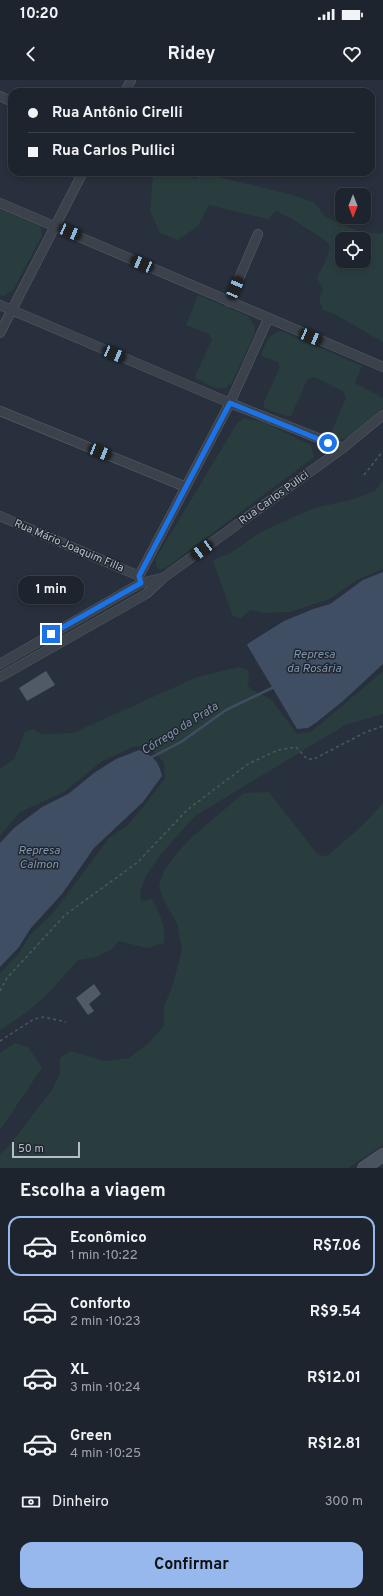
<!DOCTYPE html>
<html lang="pt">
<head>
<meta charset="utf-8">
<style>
  :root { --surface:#1d242d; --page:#252c35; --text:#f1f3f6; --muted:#a0a4aa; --line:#3b4149; --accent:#97b8ec }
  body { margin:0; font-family:Overpass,sans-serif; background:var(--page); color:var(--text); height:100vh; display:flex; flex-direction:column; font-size:15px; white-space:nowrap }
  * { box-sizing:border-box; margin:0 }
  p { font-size:13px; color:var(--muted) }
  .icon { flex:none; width:22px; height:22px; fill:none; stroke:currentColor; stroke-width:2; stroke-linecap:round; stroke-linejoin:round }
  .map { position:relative; height:1088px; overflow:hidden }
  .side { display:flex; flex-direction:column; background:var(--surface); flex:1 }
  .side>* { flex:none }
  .guide { position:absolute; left:8px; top:8px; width:367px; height:88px; border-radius:12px; box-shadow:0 2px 6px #0003,0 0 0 1px var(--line); display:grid; align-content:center; height:88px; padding:0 20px; background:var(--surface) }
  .needle { width:26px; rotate:180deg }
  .tools { position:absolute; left:335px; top:108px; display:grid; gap:8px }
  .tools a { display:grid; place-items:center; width:36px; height:36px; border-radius:8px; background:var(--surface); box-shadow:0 2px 6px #0003,0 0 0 1px var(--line); font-size:20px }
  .scale { position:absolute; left:12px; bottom:10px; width:68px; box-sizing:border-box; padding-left:4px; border:2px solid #b7bdc7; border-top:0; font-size:11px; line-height:14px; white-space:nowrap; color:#b7bdc7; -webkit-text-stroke:3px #202731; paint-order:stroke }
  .end { position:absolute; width:18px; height:18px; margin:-9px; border:5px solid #1a73e8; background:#fff; box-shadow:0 0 0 2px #fff }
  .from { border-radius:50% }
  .bubble { position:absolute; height:28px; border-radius:12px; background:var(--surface); box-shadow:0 2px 6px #0003,0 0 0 1px var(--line); font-size:13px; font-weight:700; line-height:28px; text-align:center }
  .car { position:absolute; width:12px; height:24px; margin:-12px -6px; border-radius:5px; box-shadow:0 0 3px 1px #0007; background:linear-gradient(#222 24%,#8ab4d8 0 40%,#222 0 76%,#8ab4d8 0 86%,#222 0) }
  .guide b { display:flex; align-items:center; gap:14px; height:38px; font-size:15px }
  .guide b+b { border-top:1px solid var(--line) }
  .guide i { width:10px; height:10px; background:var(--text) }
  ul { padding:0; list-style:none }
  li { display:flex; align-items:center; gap:12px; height:60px; margin:0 8px 6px; padding:0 12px; border:2px solid transparent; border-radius:12px }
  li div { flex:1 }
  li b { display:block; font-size:15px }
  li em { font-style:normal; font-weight:700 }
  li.current { border-color:var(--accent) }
  li>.icon { width:36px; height:36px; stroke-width:1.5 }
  h2 { padding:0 20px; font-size:18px; line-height:48px }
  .pay { display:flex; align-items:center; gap:10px; height:44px; padding:0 20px; font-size:15px }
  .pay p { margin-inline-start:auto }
  .primary-button { display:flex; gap:8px; margin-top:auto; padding:8px 20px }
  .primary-button a { flex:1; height:46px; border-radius:12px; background:var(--accent); color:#111; font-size:16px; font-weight:700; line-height:46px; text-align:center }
  .status { display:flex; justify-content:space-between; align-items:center; height:28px; padding:0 20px; background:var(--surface); direction:ltr }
  .status svg { height:11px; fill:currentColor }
  header { display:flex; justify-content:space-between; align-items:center; height:52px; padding:0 20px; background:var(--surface); font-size:18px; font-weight:700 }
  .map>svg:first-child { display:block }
</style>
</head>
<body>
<div class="status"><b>10:20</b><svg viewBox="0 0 49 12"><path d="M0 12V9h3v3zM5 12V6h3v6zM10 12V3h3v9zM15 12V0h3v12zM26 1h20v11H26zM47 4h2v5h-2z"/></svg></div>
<header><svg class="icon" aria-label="back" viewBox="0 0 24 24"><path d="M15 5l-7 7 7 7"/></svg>Ridey<svg class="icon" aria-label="heart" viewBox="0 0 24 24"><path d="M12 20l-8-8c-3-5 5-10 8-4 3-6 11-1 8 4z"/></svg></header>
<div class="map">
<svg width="383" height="1088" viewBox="0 0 383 1088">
  <rect width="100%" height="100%" fill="#27303c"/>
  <path fill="#2a3d3e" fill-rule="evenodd" d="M138 92H188L194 99 206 94 293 115 315 123 325 137 358 151 380 154 383 152V262L336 235 323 230 319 220 323 210 317 198C323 185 331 177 329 163L289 137 276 131 268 139 209 125 198 146 178 160 160 153 150 131 153 98ZM342 159H364V181H342Z
    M0 129 41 147 42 155 13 210 3 216 0 214Z
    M198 215 248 236 254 245 255 253 232 302C222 315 210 305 197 299L195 296 212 260 209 254 186 245Z
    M281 251 362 286 355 303 383 318V328L351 357 339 360 332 355 333 348 346 318 343 311 314 297 307 300 291 336H286L264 328V322L280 287 278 282 261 276C265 264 268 254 281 251Z
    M244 338 263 342 311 365 314 377 167 487 160 490 156 486V478L233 350 238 342Z
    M383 400V489L357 500 329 519 290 532 262 533 251 530 241 538 233 536 213 482 217 478 229 474 261 452 314 428 351 420 375 411Z
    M239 587 248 590 249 599 247 605 252 610 271 619 297 654 310 652 323 642 383 591V634L345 645 195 736 160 775 146 796 140 812 141 821 152 819C160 835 166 845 164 863L147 868 119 861 112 869 96 877 78 880 49 913 27 932 0 950V893L2 891 19 873 30 855 54 832 109 758 128 745 148 721 165 698 164 683 152 669 143 666 132 667 101 682 64 712 20 732 0 756V689L14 679 25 652 33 649 41 654 73 653 197 597Z
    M269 712 318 775 327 776 365 743 383 723V1065L348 1088H0V1074L8 1067 52 1010 60 993V978L70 971 105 981 129 978 150 962 164 945V926L172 907 182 870 178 846 163 818 159 806 164 791 177 773 192 757 244 713Z
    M15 963 28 967 42 988 0 1050V973Z"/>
  <path fill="#3f4e63" d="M383 492V584L343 621 317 642 308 648 297 649 247 565 249 563 284 541 313 529 330 524 363 500Z
    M139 670C152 675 159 681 162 696L143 722 94 768 62 814 31 848 19 867 0 887V763L14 748 42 727 68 714 94 693 116 679Z"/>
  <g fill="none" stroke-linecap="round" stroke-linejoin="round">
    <path stroke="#3f4e63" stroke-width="2.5" d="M150 678 181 662 226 630 274 607"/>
  </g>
  <path fill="#505a67" d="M46 591 55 605 27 621 19 608Z
    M94 904 101 914 89 924 94 931 88 935 76 918Z"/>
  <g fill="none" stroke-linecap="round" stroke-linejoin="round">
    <defs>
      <path id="street" d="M125 12 131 0
        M0 16 12 22
        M0 123 383 287
        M229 222 258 154
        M0 225 230 323 343 368
        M0 253 83 92
        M0 331 186 407
        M0 436 139 496
        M139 496 230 323 268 239
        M0 584 141 503 162 498
        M0 597 146 514 163 498 343 368 383 335"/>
      <path id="secondary" d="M364 1088 383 1075"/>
    </defs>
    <use href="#street" stroke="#59606a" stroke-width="10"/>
    <use href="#secondary" stroke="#59606a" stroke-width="14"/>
    <path stroke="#495a5c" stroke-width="1.5" stroke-dasharray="3 3" stroke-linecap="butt" d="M364 395 383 371
      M0 911 7 898 65 835 138 782 187 730 248 684 278 670 296 667 307 679H314L366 652 383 646
      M0 961 34 939 44 937 66 942"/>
    <use href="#street" stroke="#3b424c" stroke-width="9"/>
    <use href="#secondary" stroke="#4a515f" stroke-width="13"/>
  </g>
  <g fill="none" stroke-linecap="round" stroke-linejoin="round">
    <path stroke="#1a73e8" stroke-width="5" d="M51 554 141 503 139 496 230 323 328 363"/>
  </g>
  <g text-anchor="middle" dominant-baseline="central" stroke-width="3" stroke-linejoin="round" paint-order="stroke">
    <g font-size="11" fill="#b7bdc7" stroke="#202731">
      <text transform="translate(274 418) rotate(-36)">Rua Carlos Pulici</text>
      <text transform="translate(69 466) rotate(23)">Rua Mário Joaquim Filla</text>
    </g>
    <g font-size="12" font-style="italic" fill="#8294ab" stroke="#202731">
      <text x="314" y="575">Represa<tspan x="314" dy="14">da Rosária</tspan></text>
      <text transform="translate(180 649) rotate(-32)">Córrego da Prata</text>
      <text x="39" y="771">Represa<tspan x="39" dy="14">Calmon</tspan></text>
    </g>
  </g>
</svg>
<div class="tools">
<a><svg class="needle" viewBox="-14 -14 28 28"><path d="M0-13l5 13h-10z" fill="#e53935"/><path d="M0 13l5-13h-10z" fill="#a0a4aa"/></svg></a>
<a><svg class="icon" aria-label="locate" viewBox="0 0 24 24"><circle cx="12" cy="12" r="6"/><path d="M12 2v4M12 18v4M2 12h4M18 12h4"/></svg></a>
</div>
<div class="scale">50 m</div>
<i class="end from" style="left:328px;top:363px"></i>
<i class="end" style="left:51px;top:554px"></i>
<div class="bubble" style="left:18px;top:496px;width:66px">1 min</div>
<i class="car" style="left:70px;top:152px;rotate:113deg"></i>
<i class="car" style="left:142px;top:184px;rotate:293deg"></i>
<i class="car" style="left:235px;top:208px;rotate:23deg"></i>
<i class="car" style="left:311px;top:257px;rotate:113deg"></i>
<i class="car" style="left:114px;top:274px;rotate:113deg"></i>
<i class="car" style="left:100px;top:372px;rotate:112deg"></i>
<i class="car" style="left:202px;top:470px;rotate:234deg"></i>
<div class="guide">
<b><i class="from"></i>Rua Antônio Cirelli</b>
<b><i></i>Rua Carlos Pullici</b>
</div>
</div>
<section class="side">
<h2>Escolha a viagem</h2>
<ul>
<li class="current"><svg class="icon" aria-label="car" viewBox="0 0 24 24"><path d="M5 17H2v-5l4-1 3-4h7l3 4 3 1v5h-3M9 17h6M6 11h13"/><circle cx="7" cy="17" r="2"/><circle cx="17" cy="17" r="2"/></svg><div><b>Econômico</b><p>1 min · 10:22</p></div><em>R$7.06</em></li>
<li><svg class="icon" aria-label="car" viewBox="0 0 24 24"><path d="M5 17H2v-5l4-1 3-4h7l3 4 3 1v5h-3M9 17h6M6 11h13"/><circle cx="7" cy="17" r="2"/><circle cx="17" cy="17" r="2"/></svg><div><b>Conforto</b><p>2 min · 10:23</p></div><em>R$9.54</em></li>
<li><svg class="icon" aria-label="car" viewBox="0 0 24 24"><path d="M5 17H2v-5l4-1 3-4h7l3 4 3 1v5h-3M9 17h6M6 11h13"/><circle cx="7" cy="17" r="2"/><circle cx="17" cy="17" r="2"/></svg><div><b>XL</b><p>3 min · 10:24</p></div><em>R$12.01</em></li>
<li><svg class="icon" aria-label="car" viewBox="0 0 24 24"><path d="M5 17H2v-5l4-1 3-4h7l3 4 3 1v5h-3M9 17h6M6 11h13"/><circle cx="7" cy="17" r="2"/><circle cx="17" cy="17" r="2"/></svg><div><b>Green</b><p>4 min · 10:25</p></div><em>R$12.81</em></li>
</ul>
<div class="pay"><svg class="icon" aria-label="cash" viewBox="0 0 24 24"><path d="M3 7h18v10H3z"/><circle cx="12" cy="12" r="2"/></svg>Dinheiro<p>300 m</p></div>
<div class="primary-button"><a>Confirmar</a></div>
</section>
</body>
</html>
